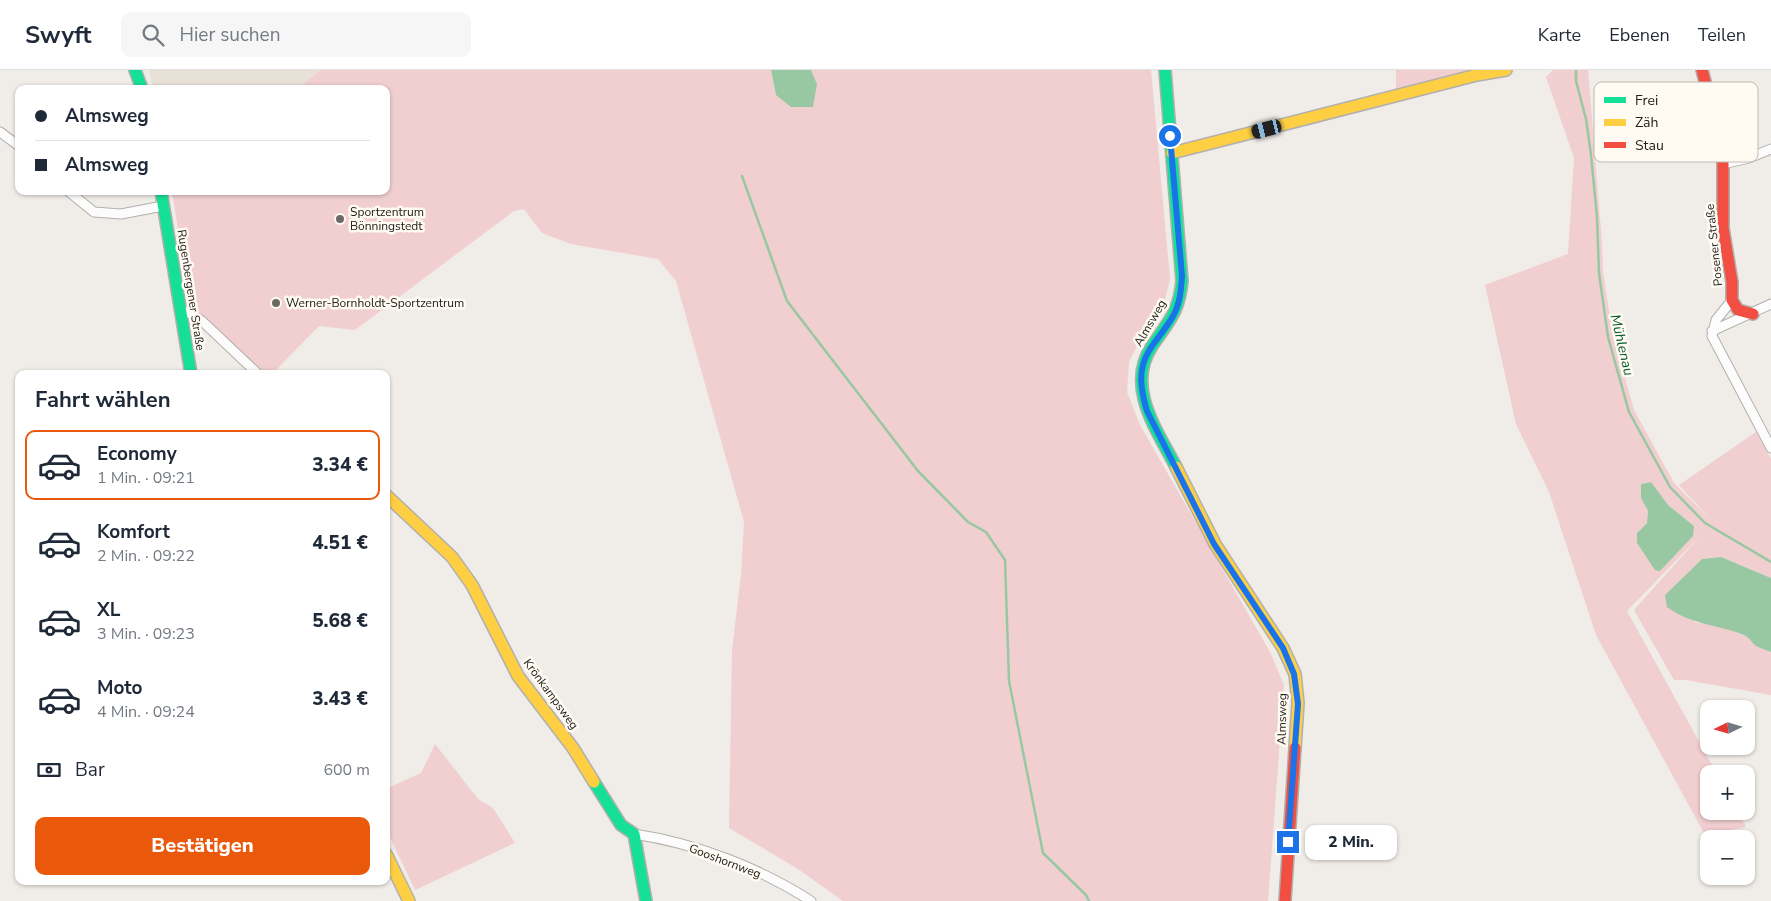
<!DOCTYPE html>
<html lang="de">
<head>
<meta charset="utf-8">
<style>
  :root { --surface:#fff; --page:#f6f6f7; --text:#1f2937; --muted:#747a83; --line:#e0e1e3; --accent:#ea580c }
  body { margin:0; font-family:"Nunito Sans",sans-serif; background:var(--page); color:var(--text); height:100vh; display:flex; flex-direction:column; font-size:19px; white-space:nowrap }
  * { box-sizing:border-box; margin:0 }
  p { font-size:16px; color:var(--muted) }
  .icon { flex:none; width:28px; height:28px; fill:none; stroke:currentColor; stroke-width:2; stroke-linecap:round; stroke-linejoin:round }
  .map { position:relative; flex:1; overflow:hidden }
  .details { position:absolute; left:15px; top:300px; width:375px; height:515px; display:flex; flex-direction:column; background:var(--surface); border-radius:10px; box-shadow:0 1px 4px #0004 }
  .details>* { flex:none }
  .guide { position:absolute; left:15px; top:15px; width:375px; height:110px; border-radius:10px; box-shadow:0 1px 4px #0004; display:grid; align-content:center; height:110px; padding:0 20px; background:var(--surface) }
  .needle { width:32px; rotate:265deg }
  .buttons { position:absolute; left:1700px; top:630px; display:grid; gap:10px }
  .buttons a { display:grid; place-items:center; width:55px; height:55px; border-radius:10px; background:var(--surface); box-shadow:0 1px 4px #0004; font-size:25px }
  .end { position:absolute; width:22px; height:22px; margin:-11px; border:6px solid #1a73e8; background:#fff; box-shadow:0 0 0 2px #fff }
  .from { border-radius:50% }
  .bubble { position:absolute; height:35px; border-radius:10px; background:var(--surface); box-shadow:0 1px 4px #0004; font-size:16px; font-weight:800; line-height:35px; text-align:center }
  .car { position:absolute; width:15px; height:30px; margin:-15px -8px; border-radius:6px; box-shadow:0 0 4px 1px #0007; background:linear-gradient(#222 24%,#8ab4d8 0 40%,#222 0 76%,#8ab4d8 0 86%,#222 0) }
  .guide b { display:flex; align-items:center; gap:18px; height:48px; font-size:19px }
  .guide b+b { border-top:1px solid var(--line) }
  .guide i { width:12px; height:12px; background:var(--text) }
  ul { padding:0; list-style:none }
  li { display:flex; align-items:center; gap:15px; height:70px; margin:0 10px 8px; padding:0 10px; border:2px solid transparent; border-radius:10px }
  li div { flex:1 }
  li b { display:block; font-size:19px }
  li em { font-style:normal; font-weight:800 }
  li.selected { border-color:var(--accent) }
  li>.icon { width:45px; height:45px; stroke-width:1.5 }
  h2 { padding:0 20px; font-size:22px; line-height:60px }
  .pay { display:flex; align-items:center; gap:12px; height:55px; padding:0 20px; font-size:19px }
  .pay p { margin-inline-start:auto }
  .primary-button { display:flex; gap:10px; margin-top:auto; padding:10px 20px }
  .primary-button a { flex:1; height:58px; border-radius:10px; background:var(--accent); color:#fff; font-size:20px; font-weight:800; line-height:58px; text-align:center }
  header { display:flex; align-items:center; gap:30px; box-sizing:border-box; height:70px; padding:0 25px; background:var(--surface); border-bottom:1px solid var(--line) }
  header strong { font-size:24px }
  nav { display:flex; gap:28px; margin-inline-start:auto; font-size:18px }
  .search { width:350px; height:45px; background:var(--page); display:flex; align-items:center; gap:12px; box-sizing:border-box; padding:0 18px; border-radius:10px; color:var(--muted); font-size:19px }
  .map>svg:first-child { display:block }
</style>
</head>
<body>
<header>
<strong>Swyft</strong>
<div class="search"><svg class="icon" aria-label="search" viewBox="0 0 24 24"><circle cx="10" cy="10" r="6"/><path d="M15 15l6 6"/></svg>Hier suchen</div>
<nav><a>Karte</a><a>Ebenen</a><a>Teilen</a></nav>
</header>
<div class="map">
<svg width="1771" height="831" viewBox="0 0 1771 831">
  <rect width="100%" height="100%" fill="#f0ece8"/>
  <path fill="#e8e1d7" d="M149 0H320L298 19H153Z"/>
  <path fill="#f1cecf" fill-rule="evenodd" d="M320 0H771L776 25 817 14 811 0H1151L1170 209 1163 238 1145 260 1129 292 1127 322 1140 355 1270 582 1284 615 1268 831H843L798 799 729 758 732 580 741 505 744 452 676 211 658 189 571 174 542 163 524 139 514 141 355 260 319 256 272 304H265L190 236 172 121H386V19H298Z
    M1396 0H1474L1396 20Z
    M1553 0H1588L1602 173 1603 202 1613 266 1634 340 1674 413 1712 451 1679 415 1756 362 1771 389V508L1721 487 1702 489 1665 525 1695 552 1721 557 1747 566 1757 576 1771 582V625L1686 610H1674L1634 540 1702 464 1627 541 1717 704H1709V741H1737L1746 757 1705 765 1596 565 1549 422 1516 354 1485 215 1568 184 1574 88 1546 7ZM1650 412 1668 435 1694 456 1637 463 1647 453 1648 441 1641 428V414Z
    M435 674 478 729 493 738 515 773 415 820 386 759V719L421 703Z"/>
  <path fill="#98c8a2" d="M771 0H811L817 14 813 37H791L776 25Z
    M1651 412 1668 435 1694 456 1693 466 1660 501 1655 500 1637 473V463L1647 453 1648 441 1641 428V414Z
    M1721 487 1771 508V582C1766 580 1760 578 1756 576 1752 573 1750 568 1744 565 1719 555 1689 554 1667 537L1665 525 1702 489Z"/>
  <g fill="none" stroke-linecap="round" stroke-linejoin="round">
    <path stroke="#98c8a2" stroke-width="2.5" d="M1576 0V11L1586 49 1591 85 1597 147 1599 203 1608 267 1629 342 1670 417 1705 453 1771 492
      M742 106 787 231 918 401 968 452 986 462 1005 490 1009 611 1043 783 1086 825 1089 831"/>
    <defs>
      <path id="street" d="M0 62 19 76
        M1723 94 1749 88 1771 79
        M68 121 94 142 121 144 163 136
        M1732 230 1716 250 1712 266 1771 378
        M181 243 187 242 202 251 258 304
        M1712 261 1771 234
        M634 764C695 773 760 798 811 831"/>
      <path id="fast" d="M135 0 142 19
        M1165 0 1182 211C1179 242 1169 251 1152 276 1125 317 1157 360 1176 397
        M161 121 191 304
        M594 712 621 755 634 764 646 831"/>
      <path id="slow" d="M1172 83 1477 5 1506 0
        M1176 397 1215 474 1283 578 1295 604 1298 633 1295 678
        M386 425 452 487 472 515 518 606 573 678 594 712
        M386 784 409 831"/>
      <path id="jam" d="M1702 0 1719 65 1723 94V158L1732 212V230L1738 240 1753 244
        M1285 831 1295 678"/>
    </defs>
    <use href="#street" stroke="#b2b0ad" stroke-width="11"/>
    <use href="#fast" stroke="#b2b0ad" stroke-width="14"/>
    <use href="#slow" stroke="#b2b0ad" stroke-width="14"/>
    <use href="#jam" stroke="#b2b0ad" stroke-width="14"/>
    <use href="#street" stroke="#fdfcfc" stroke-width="9"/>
    <use href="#fast" stroke="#16e098" stroke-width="11"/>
    <use href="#slow" stroke="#ffcf43" stroke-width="11"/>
    <use href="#jam" stroke="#f24e42" stroke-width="11"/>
  </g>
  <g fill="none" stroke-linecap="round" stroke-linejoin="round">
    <path stroke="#1a73e8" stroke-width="6" d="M1170 66 1182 206C1181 220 1180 234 1173 246 1166 259 1156 269 1149 281 1137 300 1141 321 1147 341L1214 474 1283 578 1294 604 1298 634 1288 772"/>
  </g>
  <g fill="#6b6865" stroke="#fffbf3" stroke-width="2">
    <circle cx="340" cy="149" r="5"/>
    <circle cx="276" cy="233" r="5"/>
  </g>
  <g text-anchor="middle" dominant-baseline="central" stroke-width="5" stroke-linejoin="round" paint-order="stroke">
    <g font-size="12" fill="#23211e" stroke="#fffbf3" text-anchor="start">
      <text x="350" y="142">Sportzentrum<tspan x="350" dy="14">Bönningstedt</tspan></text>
      <text x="286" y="233">Werner-Bornholdt-Sportzentrum</text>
    </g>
    <g font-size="12" fill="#23211e" stroke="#fffbf3">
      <text transform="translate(1714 175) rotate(-96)">Posener Straße</text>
      <text transform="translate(191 220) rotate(81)">Rugenbergener Straße</text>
      <text transform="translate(1150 253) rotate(-60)">Almsweg</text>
      <text transform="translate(551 624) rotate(54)">Krönkampsweg</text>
      <text transform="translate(1282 649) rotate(-89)">Almsweg</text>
      <text transform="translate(725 791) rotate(21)">Gooshornweg</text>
    </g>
    <g font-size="14" font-style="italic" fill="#085c2c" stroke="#fffbf3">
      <text transform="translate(1622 275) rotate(77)">Mühlenau</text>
    </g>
  </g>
  <rect x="1594" y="12" width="164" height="80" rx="8" fill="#fffbf3" stroke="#bdbab3" stroke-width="1"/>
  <rect x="1604" y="27" width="22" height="6" fill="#16e098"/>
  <rect x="1604" y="49" width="22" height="7" fill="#ffcf43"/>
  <rect x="1604" y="72" width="22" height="6" fill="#f24e42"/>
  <g font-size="14" fill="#23211e">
    <text x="1635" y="35">Frei</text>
    <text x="1635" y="57">Zäh</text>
    <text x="1635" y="80">Stau</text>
  </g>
</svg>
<div class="buttons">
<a><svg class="needle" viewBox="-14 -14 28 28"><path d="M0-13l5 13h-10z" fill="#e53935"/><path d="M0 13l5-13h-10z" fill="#747a83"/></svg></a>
<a>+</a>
<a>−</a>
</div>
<i class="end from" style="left:1170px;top:66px"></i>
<i class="end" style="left:1288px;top:772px"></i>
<div class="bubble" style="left:1305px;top:755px;width:92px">2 Min.</div>
<i class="car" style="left:1267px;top:59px;rotate:256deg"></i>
<div class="guide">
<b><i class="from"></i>Almsweg</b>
<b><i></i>Almsweg</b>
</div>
<section class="details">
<h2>Fahrt wählen</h2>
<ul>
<li class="selected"><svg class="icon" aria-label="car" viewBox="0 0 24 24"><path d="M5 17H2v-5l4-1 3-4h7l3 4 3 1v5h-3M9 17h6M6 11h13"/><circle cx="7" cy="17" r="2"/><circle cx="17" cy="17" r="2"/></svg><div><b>Economy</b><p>1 Min. · 09:21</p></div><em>3.34 €</em></li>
<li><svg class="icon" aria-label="car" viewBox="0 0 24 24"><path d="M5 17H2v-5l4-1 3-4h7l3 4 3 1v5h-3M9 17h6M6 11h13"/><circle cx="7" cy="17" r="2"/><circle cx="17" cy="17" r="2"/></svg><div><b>Komfort</b><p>2 Min. · 09:22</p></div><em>4.51 €</em></li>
<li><svg class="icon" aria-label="car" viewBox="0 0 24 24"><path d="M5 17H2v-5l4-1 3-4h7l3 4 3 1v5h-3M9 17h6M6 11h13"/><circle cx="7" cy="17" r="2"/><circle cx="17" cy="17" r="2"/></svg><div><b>XL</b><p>3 Min. · 09:23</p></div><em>5.68 €</em></li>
<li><svg class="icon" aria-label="car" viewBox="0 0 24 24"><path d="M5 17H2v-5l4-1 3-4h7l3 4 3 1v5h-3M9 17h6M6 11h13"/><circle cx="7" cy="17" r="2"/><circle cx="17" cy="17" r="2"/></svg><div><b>Moto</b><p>4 Min. · 09:24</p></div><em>3.43 €</em></li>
</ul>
<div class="pay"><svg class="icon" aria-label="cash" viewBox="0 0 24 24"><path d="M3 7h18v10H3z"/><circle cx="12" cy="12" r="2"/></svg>Bar<p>600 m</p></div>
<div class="primary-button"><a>Bestätigen</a></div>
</section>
</div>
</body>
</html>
